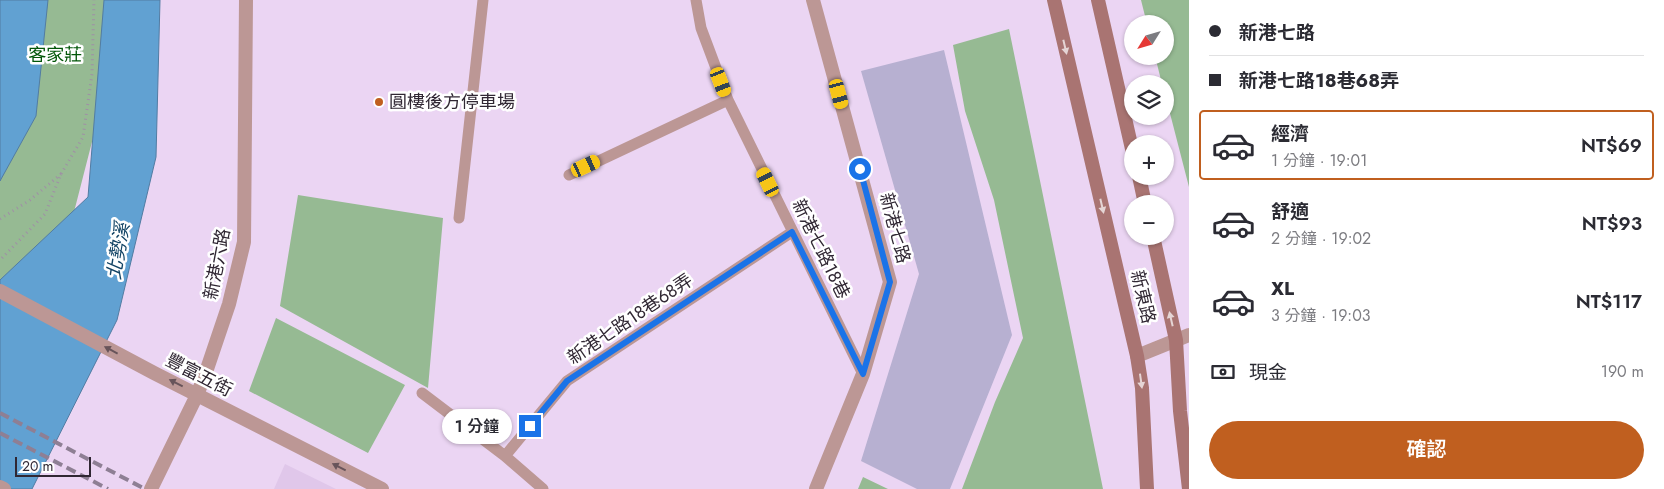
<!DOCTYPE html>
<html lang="zh-TW">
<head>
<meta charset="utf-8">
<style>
  :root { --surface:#fff; --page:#f2f2f3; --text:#2b2b33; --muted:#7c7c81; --line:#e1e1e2; --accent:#c05f1f }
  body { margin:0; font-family:Jost,"Noto Sans TC",sans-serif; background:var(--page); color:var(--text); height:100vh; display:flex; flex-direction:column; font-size:19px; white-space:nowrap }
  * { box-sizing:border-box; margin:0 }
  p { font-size:16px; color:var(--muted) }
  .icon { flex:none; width:28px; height:28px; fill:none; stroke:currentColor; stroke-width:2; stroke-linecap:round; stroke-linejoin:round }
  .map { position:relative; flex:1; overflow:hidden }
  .panel { display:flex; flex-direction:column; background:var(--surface); width:475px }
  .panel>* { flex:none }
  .banner { display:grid; align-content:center; height:110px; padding:0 20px; background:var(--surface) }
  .needle { width:32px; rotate:233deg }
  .tools { position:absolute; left:1124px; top:15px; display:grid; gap:10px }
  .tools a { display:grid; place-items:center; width:50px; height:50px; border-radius:50%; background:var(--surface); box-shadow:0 1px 4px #0004; font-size:25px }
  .scale { position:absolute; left:15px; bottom:12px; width:76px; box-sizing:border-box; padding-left:5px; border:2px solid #302733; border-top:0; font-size:14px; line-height:18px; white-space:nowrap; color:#302733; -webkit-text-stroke:4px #fff; paint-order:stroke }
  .end { position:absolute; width:22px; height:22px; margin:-11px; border:6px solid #1a73e8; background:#fff; box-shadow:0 0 0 2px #fff }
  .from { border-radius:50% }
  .bubble { position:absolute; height:35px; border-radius:18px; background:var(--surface); box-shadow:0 1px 4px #0004; font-size:16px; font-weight:600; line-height:35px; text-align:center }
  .car { position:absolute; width:15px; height:30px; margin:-15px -8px; border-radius:6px; box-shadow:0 0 4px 1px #0007; background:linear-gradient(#f5c518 24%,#345 0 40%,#f5c518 0 76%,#345 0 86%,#f5c518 0) }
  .banner b { display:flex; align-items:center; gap:18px; height:48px; font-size:19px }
  .banner b+b { border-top:1px solid var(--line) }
  .banner i { width:12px; height:12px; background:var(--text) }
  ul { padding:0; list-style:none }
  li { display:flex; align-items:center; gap:15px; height:70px; margin:0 10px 8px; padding:0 10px; border:2px solid transparent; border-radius:5px }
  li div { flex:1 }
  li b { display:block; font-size:19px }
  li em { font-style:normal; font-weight:600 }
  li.active { border-color:var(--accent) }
  li>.icon { width:45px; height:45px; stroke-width:1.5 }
  .pay { display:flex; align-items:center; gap:12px; height:55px; padding:0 20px; font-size:19px }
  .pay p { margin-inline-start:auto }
  .primary-button { display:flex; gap:10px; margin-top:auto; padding:10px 20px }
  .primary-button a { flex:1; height:58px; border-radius:30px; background:var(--accent); color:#fff; font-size:20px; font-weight:600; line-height:58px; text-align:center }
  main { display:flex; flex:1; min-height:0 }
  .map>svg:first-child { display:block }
</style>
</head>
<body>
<main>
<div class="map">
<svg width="1189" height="489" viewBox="0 0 1189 489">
  <rect width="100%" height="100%" fill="#ebd5f3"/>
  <path fill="#e0c7ea" d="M285 464 336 489H274Z"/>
  <path fill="#96ba93" d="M0 0H110L112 64 56 282 0 368Z
    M1141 0H1189V187L1165 94V84H1162L1155 56H1165V24H1147Z
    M1009 29 1103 489H962L995 402 1023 338 994 200 965 111 953 45Z
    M298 195 443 218 428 388 280 306Z
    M276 318 405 385 368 453 249 391Z
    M863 477 888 489H858Z"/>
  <path fill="#61a1d2" stroke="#527ca2" d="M0 0H48L36 116 0 181Z
    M104 0H160L156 157 117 320 32 489H0V280L88 197Z"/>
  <path fill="#b7b0d1" d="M944 50 1012 335 950 489H917L861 461 919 274 861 71Z"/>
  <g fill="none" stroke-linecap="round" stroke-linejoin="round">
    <path stroke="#a08fa6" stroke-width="3" stroke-dasharray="1 4" stroke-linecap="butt" d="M0 219 30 200 61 174
      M2 258 45 214 61 174 83 137 92 74 94 0"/>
    <path stroke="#bc9795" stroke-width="11" d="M696 0 701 28 728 100 863 374
      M569 175 728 100
      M459 218 483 0
      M422 393 505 456 543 489
      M505 456 567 381 792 232"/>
    <path stroke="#bc9795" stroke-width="14" d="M813 0 890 282 863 374 816 489
      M0 291 154 373 382 489
      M1137 356 1189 335
      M0 487 4 489
      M151 489 197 395 206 372 229 304 244 242 246 0"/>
    <path stroke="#a97472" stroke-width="14" d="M1054 0 1137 356 1142 388 1147 489
      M1098 0 1132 149
      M1139 176 1145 204
      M1153 236 1176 340 1180 411 1189 489"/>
    <path stroke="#8e7f94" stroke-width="4" stroke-dasharray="10 5" stroke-linecap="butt" d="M0 413 145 489
      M0 433 108 489"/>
  </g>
  <defs><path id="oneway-solid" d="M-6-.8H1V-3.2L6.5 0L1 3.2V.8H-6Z" transform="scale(1.25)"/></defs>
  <g fill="#e5d5d5">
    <use href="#oneway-solid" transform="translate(1065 47) rotate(77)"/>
    <use href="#oneway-solid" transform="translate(1102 206) rotate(77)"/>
    <use href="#oneway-solid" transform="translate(1171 319) rotate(-103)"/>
    <use href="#oneway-solid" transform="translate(1141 381) rotate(82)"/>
  </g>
  <g fill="#68545a">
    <use href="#oneway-solid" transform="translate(111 350) rotate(-152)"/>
    <use href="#oneway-solid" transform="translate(176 383) rotate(-153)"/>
    <use href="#oneway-solid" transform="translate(339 467) rotate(-153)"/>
  </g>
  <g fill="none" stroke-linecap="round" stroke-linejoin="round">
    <path stroke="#1a73e8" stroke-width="6" d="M530 426 567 381 792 232 863 374 890 282 860 169"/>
  </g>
  <circle fill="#c05f1f" stroke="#fff" stroke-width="2" cx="379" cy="102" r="5"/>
  <g text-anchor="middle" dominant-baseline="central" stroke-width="5" stroke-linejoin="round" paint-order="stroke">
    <g font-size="18" fill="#025608" stroke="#fff">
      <text x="55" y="55">客家莊</text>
    </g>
    <g font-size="18" fill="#302733" stroke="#fff" text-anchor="start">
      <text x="389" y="102">圓樓後方停車場</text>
    </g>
    <g font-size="18" fill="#302733" stroke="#fff">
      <text transform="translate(895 228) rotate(75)">新港七路</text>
      <text transform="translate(821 249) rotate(64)">新港七路18巷</text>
      <text transform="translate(217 264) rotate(-79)">新港六路</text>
      <text transform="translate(1143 297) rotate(77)">新東路</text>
      <text transform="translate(630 319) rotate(-34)">新港七路18巷68弄</text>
      <text transform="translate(199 375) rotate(27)">豐富五街</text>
    </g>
    <g font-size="19" font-style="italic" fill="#124364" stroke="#fff">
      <text transform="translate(118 251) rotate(-81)">北勢溪</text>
    </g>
  </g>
</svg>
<div class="tools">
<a><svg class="needle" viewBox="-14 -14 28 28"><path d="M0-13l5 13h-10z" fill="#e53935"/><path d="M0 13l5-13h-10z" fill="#7c7c81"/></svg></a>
<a><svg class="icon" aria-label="layers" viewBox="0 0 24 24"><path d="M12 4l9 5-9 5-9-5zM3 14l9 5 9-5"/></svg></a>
<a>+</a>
<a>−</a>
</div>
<div class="scale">20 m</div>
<i class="end from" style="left:860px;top:169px"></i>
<i class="end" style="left:530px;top:426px"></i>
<div class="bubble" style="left:442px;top:409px;width:70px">1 分鐘</div>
<i class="car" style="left:721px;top:82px;rotate:159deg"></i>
<i class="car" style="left:839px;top:94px;rotate:165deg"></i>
<i class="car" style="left:586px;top:166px;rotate:65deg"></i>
<i class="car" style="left:768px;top:182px;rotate:334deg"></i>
</div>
<section class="panel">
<div class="banner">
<b><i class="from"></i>新港七路</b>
<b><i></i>新港七路18巷68弄</b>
</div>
<ul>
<li class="active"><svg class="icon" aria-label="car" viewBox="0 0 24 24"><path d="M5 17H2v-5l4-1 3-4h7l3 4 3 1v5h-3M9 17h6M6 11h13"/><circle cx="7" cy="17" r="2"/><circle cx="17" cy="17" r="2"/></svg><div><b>經濟</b><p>1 分鐘 · 19:01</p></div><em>NT$69</em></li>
<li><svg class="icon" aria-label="car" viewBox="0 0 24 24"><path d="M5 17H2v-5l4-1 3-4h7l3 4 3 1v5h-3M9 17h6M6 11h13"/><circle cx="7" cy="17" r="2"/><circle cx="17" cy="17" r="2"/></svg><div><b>舒適</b><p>2 分鐘 · 19:02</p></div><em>NT$93</em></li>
<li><svg class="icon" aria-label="car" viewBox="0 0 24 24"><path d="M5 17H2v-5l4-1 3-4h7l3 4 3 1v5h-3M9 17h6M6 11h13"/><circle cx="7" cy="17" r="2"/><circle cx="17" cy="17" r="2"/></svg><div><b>XL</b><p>3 分鐘 · 19:03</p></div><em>NT$117</em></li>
</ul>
<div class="pay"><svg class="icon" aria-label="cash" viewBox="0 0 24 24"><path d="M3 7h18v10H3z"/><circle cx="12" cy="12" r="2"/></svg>現金<p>190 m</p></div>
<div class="primary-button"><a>確認</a></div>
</section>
</main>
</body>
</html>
